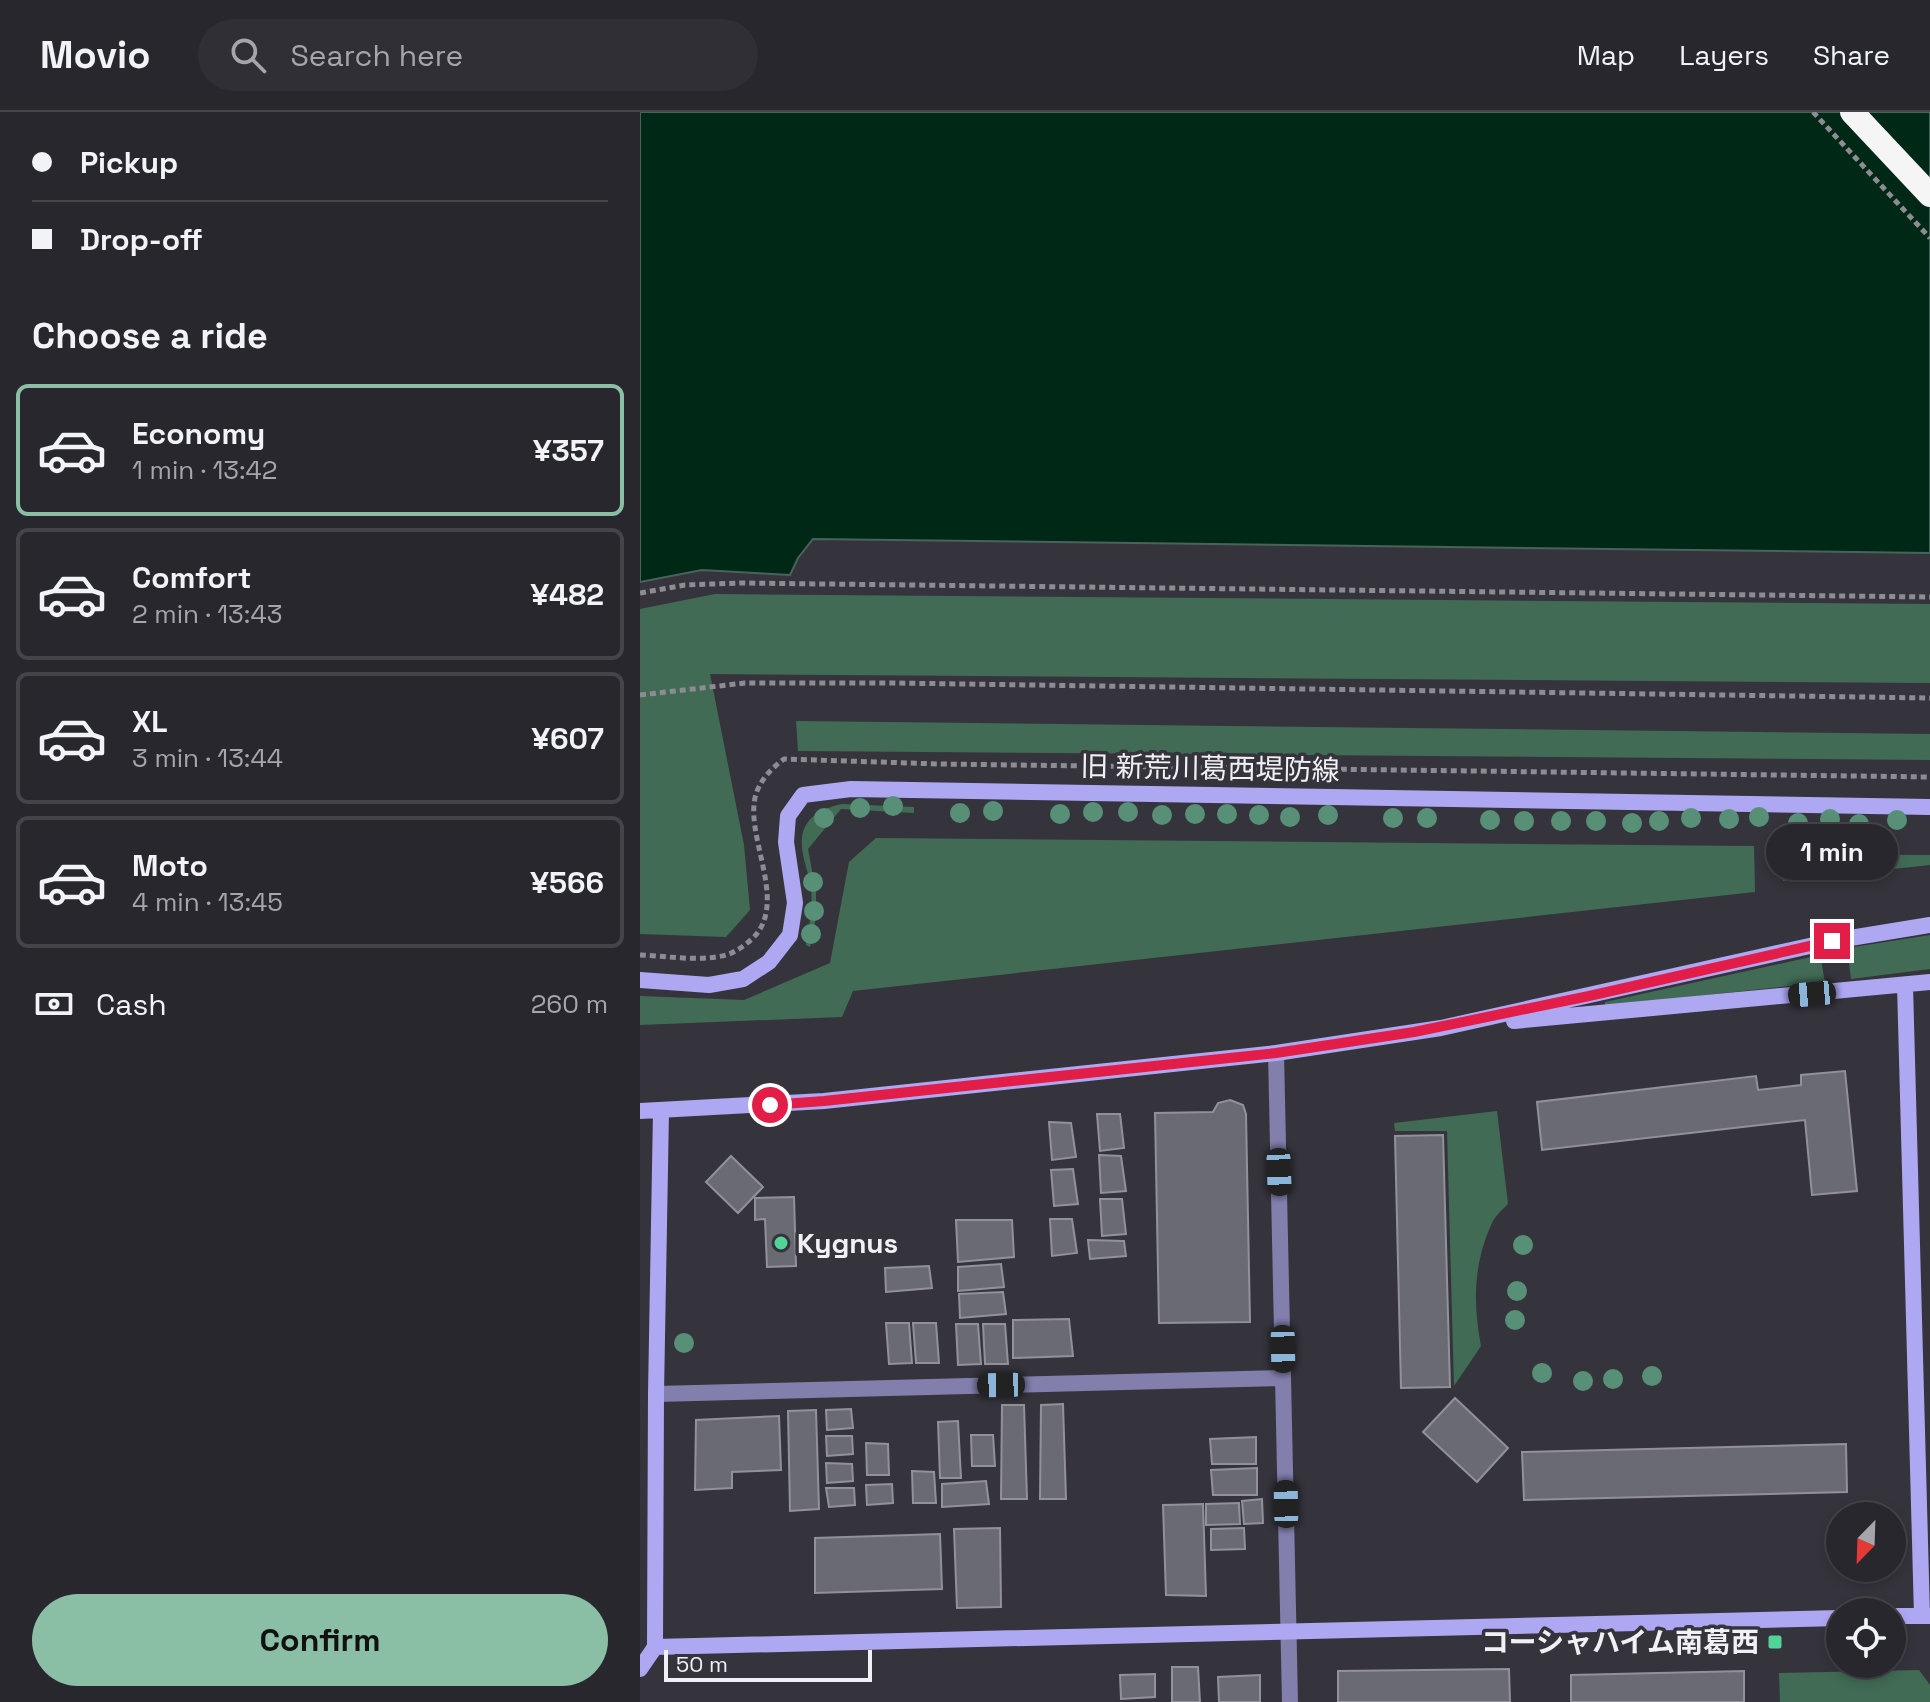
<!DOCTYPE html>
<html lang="en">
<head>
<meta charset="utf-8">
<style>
  :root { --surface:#28272d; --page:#302f35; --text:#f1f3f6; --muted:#a5a5aa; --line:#444449; --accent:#8abfa5 }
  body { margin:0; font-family:"Space Grotesk","Noto Sans JP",sans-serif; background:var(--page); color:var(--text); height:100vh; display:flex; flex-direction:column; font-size:30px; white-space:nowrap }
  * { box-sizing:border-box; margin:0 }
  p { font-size:26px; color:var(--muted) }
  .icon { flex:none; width:44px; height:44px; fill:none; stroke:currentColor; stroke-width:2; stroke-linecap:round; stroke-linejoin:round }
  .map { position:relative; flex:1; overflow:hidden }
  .panel { display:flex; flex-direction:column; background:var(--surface); width:640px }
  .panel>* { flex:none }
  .hud { display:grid; align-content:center; height:176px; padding:0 32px; background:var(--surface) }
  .needle { width:52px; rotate:203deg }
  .controls { position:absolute; left:1186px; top:1390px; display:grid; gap:16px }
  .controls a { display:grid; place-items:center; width:80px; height:80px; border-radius:50%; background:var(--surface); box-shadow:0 4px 12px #0003,0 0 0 2px var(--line); font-size:40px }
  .scale { position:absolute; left:24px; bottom:20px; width:208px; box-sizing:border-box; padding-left:8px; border:4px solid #f0f0f5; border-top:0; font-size:22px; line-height:28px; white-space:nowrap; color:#f0f0f5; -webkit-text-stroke:6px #35343c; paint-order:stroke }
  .end { position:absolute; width:36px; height:36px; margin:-18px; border:10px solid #e11d48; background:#fff; box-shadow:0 0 0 4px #fff }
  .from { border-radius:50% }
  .bubble { position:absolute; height:56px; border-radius:28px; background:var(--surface); box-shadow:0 4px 12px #0003,0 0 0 2px var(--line); font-size:26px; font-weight:600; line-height:56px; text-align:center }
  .car { position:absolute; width:24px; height:48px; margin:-24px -12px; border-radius:10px; box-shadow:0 0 6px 2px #0007; background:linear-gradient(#222 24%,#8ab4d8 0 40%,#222 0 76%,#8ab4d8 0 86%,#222 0) }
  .hud b { display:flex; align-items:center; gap:28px; height:76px; font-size:30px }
  .hud b+b { border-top:2px solid var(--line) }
  .hud i { width:20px; height:20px; background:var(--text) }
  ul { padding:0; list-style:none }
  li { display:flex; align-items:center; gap:24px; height:132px; margin:0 16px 12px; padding:0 16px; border:4px solid var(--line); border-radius:12px }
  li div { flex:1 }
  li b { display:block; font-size:30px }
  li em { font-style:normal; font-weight:600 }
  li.current { border-color:var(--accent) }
  li>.icon { width:72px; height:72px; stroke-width:1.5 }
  h2 { padding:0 32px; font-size:36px; line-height:96px }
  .pay { display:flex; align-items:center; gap:20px; height:88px; padding:0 32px; font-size:30px }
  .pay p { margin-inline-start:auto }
  .primary-button { display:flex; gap:16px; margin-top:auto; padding:16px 32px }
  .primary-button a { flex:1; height:92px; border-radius:48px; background:var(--accent); color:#111; font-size:32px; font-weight:600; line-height:92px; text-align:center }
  header { display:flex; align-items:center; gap:48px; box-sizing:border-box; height:112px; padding:0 40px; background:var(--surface); border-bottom:2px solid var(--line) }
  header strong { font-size:38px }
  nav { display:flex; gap:44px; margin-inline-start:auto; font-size:28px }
  .search { width:560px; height:72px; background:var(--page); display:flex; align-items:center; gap:20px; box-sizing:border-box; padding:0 28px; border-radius:44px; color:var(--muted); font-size:30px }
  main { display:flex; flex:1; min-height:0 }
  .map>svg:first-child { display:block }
</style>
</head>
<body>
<header>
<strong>Movio</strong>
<div class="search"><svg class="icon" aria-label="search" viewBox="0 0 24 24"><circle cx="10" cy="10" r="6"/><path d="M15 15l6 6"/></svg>Search here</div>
<nav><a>Map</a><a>Layers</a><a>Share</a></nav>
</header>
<main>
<section class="panel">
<div class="hud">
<b><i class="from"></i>Pickup</b>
<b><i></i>Drop-off</b>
</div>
<h2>Choose a ride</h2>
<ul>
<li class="current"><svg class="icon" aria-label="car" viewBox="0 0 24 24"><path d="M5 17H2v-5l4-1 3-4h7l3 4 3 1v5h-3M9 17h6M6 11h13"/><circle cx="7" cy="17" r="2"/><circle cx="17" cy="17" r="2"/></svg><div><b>Economy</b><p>1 min · 13:42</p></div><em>¥357</em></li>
<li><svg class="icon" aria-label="car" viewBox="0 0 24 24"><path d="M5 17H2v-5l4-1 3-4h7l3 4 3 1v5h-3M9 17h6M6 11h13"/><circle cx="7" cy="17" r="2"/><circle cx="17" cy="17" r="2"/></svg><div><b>Comfort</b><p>2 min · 13:43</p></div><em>¥482</em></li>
<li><svg class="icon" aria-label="car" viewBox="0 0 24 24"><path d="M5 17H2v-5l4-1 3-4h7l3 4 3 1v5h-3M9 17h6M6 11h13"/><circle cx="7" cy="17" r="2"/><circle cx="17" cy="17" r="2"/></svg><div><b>XL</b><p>3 min · 13:44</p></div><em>¥607</em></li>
<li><svg class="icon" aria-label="car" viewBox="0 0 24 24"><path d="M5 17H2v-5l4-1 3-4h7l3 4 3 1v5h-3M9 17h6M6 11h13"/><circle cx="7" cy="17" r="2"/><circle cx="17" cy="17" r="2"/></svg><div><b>Moto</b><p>4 min · 13:45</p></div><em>¥566</em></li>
</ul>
<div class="pay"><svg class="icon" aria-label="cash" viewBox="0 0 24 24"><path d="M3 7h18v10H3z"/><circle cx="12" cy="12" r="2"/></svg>Cash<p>260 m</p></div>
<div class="primary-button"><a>Confirm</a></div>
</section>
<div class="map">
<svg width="1290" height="1590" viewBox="0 0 1290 1590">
  <rect width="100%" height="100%" fill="#35343c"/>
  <path fill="#416b55" d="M75 482 1290 492V571L70 562 104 733 110 798 86 825 0 822V497Z
    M156 609 1290 622V648L158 639Z
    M202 692 274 695V701L201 697 168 737 176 780V805L170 835 166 833C169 814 173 796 171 776 169 760 160 742 162 726 164 705 183 696 202 692Z
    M236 726 1114 734 1115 780 213 879 202 905 0 913V884L104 888 190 851 209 750Z
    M1140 742 1290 743V753L1143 769Z
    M1290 823V857L1211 867 1207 836Z
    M1180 843 1185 870 965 894V890Z
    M857 999 868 1092C862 1098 855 1104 852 1111 833 1152 833 1192 841 1234L814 1274 807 1019H755L754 1011Z
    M1279 1558 1290 1573V1590H1140L1139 1561Z"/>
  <path fill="#002817" stroke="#48645a" stroke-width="2" d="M0 0H1290V441L173 427 158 446 150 463 62 458 0 470Z"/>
  <path fill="#6a6a73" stroke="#91919a" stroke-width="2" d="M1205 959 1217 1079 1172 1083 1165 1008 902 1038 897 990 1116 964 1118 978 1161 973V963Z
    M590 988 603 993 606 1002 610 1210 519 1211 515 1001 573 1000 578 991Z
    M457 1002H480L484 1036 460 1039Z
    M409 1010 431 1011 436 1045 412 1048Z
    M803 1023 810 1275 761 1276 755 1024Z
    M459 1043 481 1044 486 1079 461 1081Z
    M91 1044 123 1075 98 1101 66 1070Z
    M433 1057 438 1092 414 1094 411 1058Z
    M154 1085 156 1154 127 1155 125 1107 115 1108V1086Z
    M460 1087H482L486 1122 462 1124Z
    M410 1107H432L437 1141 412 1144Z
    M316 1108H372L374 1145 318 1150Z
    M448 1128 484 1129 486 1144 450 1147Z
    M361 1152 364 1175 318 1179V1155Z
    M289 1154 292 1176 246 1180 245 1156Z
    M363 1180 366 1202 320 1206 319 1182Z
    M429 1207 433 1244 373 1246V1208Z
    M246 1211H269L272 1251 249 1252Z
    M273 1211H296L299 1251H276Z
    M316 1212H338L341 1252 318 1253Z
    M343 1212H365L368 1252H345Z
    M815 1286 868 1336 837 1370 783 1320Z
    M423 1292 426 1387H400L401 1293Z
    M362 1293H384L387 1387H361Z
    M211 1297 213 1316 187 1318 186 1298Z
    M176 1298 179 1397 150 1399 148 1299Z
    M139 1304 141 1358 92 1360V1376L55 1378 56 1308Z
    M318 1309 321 1366H300L298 1310Z
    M331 1323H353L355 1354H332Z
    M186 1324H212L213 1342 187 1344Z
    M616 1325V1352H572L570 1327Z
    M226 1331 248 1332 249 1363H227Z
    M1206 1332 1207 1380 884 1388 882 1340Z
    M186 1351 212 1352 213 1369 187 1371Z
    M617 1356V1383H573L571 1358Z
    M272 1359 294 1360 296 1391H273Z
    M346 1369 349 1392 302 1395V1372Z
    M252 1372 253 1391 227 1393 226 1373Z
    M186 1376H214L215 1393 189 1395Z
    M622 1387 623 1411 604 1412 602 1389Z
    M599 1391 600 1412 566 1413V1392Z
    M563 1392 566 1484 526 1483 523 1393Z
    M360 1416 361 1495 317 1496 314 1417Z
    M604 1416 605 1437 571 1438V1417Z
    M300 1422 302 1477 175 1481V1426Z
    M532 1555H558L560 1590H532Z
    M869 1557 870 1590H698V1559Z
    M1104 1559V1590H931V1563Z
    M515 1562V1585L481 1587 480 1563Z
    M620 1563V1590H579L578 1565Z"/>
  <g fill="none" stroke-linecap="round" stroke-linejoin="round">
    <path stroke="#8c8c92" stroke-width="5" stroke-dasharray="6 4" stroke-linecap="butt" d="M1173 0 1290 126
      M0 481 45 473 100 471 1290 485
      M0 583 105 571H253L1290 586
      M0 843C27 844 59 850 86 843 96 840 104 834 112 827 151 790 101 721 117 679 123 665 132 656 144 647L300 652 1290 665"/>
    <path stroke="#827fad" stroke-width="16" d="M636 941 650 1590
      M16 1282 643 1266"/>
    <path stroke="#aea8f2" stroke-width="16" d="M0 868 69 873 103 867 129 850 150 823 155 791 146 730 148 704 163 683 211 677 1290 695
      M1265 873 1282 1504
      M874 909 1290 870
      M0 999 184 989 636 941 801 916 1192 829 1290 813
      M1252 1504H1290
      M15 1535 1200 1506
      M0 1557 15 1535 16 1282 21 999"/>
    <path stroke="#f5f5f5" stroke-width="24" d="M1212 0 1290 83"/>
  </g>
  <g fill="#589077">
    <circle cx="253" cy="694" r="10"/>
    <circle cx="220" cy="696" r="10"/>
    <circle cx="353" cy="699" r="10"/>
    <circle cx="453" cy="700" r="10"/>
    <circle cx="488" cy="700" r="10"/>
    <circle cx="320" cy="701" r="10"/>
    <circle cx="420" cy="702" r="10"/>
    <circle cx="555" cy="702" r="10"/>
    <circle cx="587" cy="702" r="10"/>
    <circle cx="522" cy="703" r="10"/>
    <circle cx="619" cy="703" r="10"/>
    <circle cx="688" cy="703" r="10"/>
    <circle cx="650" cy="705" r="10"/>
    <circle cx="1119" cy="705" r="10"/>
    <circle cx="184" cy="706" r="10"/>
    <circle cx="753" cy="706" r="10"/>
    <circle cx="787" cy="706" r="10"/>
    <circle cx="1051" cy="706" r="10"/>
    <circle cx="1089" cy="707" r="10"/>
    <circle cx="1190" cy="707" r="10"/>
    <circle cx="850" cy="708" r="10"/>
    <circle cx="1257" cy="708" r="10"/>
    <circle cx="884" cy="709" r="10"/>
    <circle cx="921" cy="709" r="10"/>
    <circle cx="956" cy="709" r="10"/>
    <circle cx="1019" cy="709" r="10"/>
    <circle cx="992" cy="711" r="10"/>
    <circle cx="1158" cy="711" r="10"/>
    <circle cx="1219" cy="712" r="10"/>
    <circle cx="173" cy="770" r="10"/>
    <circle cx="174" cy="799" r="10"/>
    <circle cx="171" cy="822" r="10"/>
    <circle cx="883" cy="1133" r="10"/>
    <circle cx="877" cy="1179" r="10"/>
    <circle cx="875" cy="1208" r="10"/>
    <circle cx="44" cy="1231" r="10"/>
    <circle cx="902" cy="1261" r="10"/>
    <circle cx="1012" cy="1264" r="10"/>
    <circle cx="973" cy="1267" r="10"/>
    <circle cx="943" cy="1269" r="10"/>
  </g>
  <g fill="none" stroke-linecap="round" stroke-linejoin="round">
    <path stroke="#e11d48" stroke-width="10" d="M130 993 184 989 636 941 774 920 949 884 1192 829"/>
  </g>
  <g fill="#52d397" stroke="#35343c" stroke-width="3">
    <circle cx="141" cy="1131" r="8"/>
    <rect x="1127" y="1522" width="16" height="16" rx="4"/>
  </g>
  <g text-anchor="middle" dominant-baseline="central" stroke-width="7" stroke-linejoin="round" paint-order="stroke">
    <g font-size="28" fill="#f0f0f5" stroke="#35343c">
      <text transform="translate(570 656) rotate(1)">旧 新荒川葛西堤防線</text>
    </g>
    <g font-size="28" font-weight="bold" fill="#f0f0f5" stroke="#35343c" text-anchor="start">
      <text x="157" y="1131">Kygnus</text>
      <text x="1119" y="1530" text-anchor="end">コーシャハイム南葛西</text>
    </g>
  </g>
</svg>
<div class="controls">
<a><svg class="needle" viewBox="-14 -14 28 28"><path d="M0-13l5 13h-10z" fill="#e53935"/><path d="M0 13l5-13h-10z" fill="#a5a5aa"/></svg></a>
<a><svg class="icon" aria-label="locate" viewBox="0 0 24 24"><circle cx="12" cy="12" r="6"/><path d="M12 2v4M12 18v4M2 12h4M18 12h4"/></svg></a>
</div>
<div class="scale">50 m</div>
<i class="end from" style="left:130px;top:993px"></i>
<i class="end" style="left:1192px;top:829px"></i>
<div class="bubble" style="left:1126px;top:712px;width:132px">1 min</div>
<i class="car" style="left:1172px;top:882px;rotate:265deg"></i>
<i class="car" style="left:639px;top:1060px;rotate:178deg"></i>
<i class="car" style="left:643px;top:1237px;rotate:179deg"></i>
<i class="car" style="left:361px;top:1273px;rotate:269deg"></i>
<i class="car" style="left:646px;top:1392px;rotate:359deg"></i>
</div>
</main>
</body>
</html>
